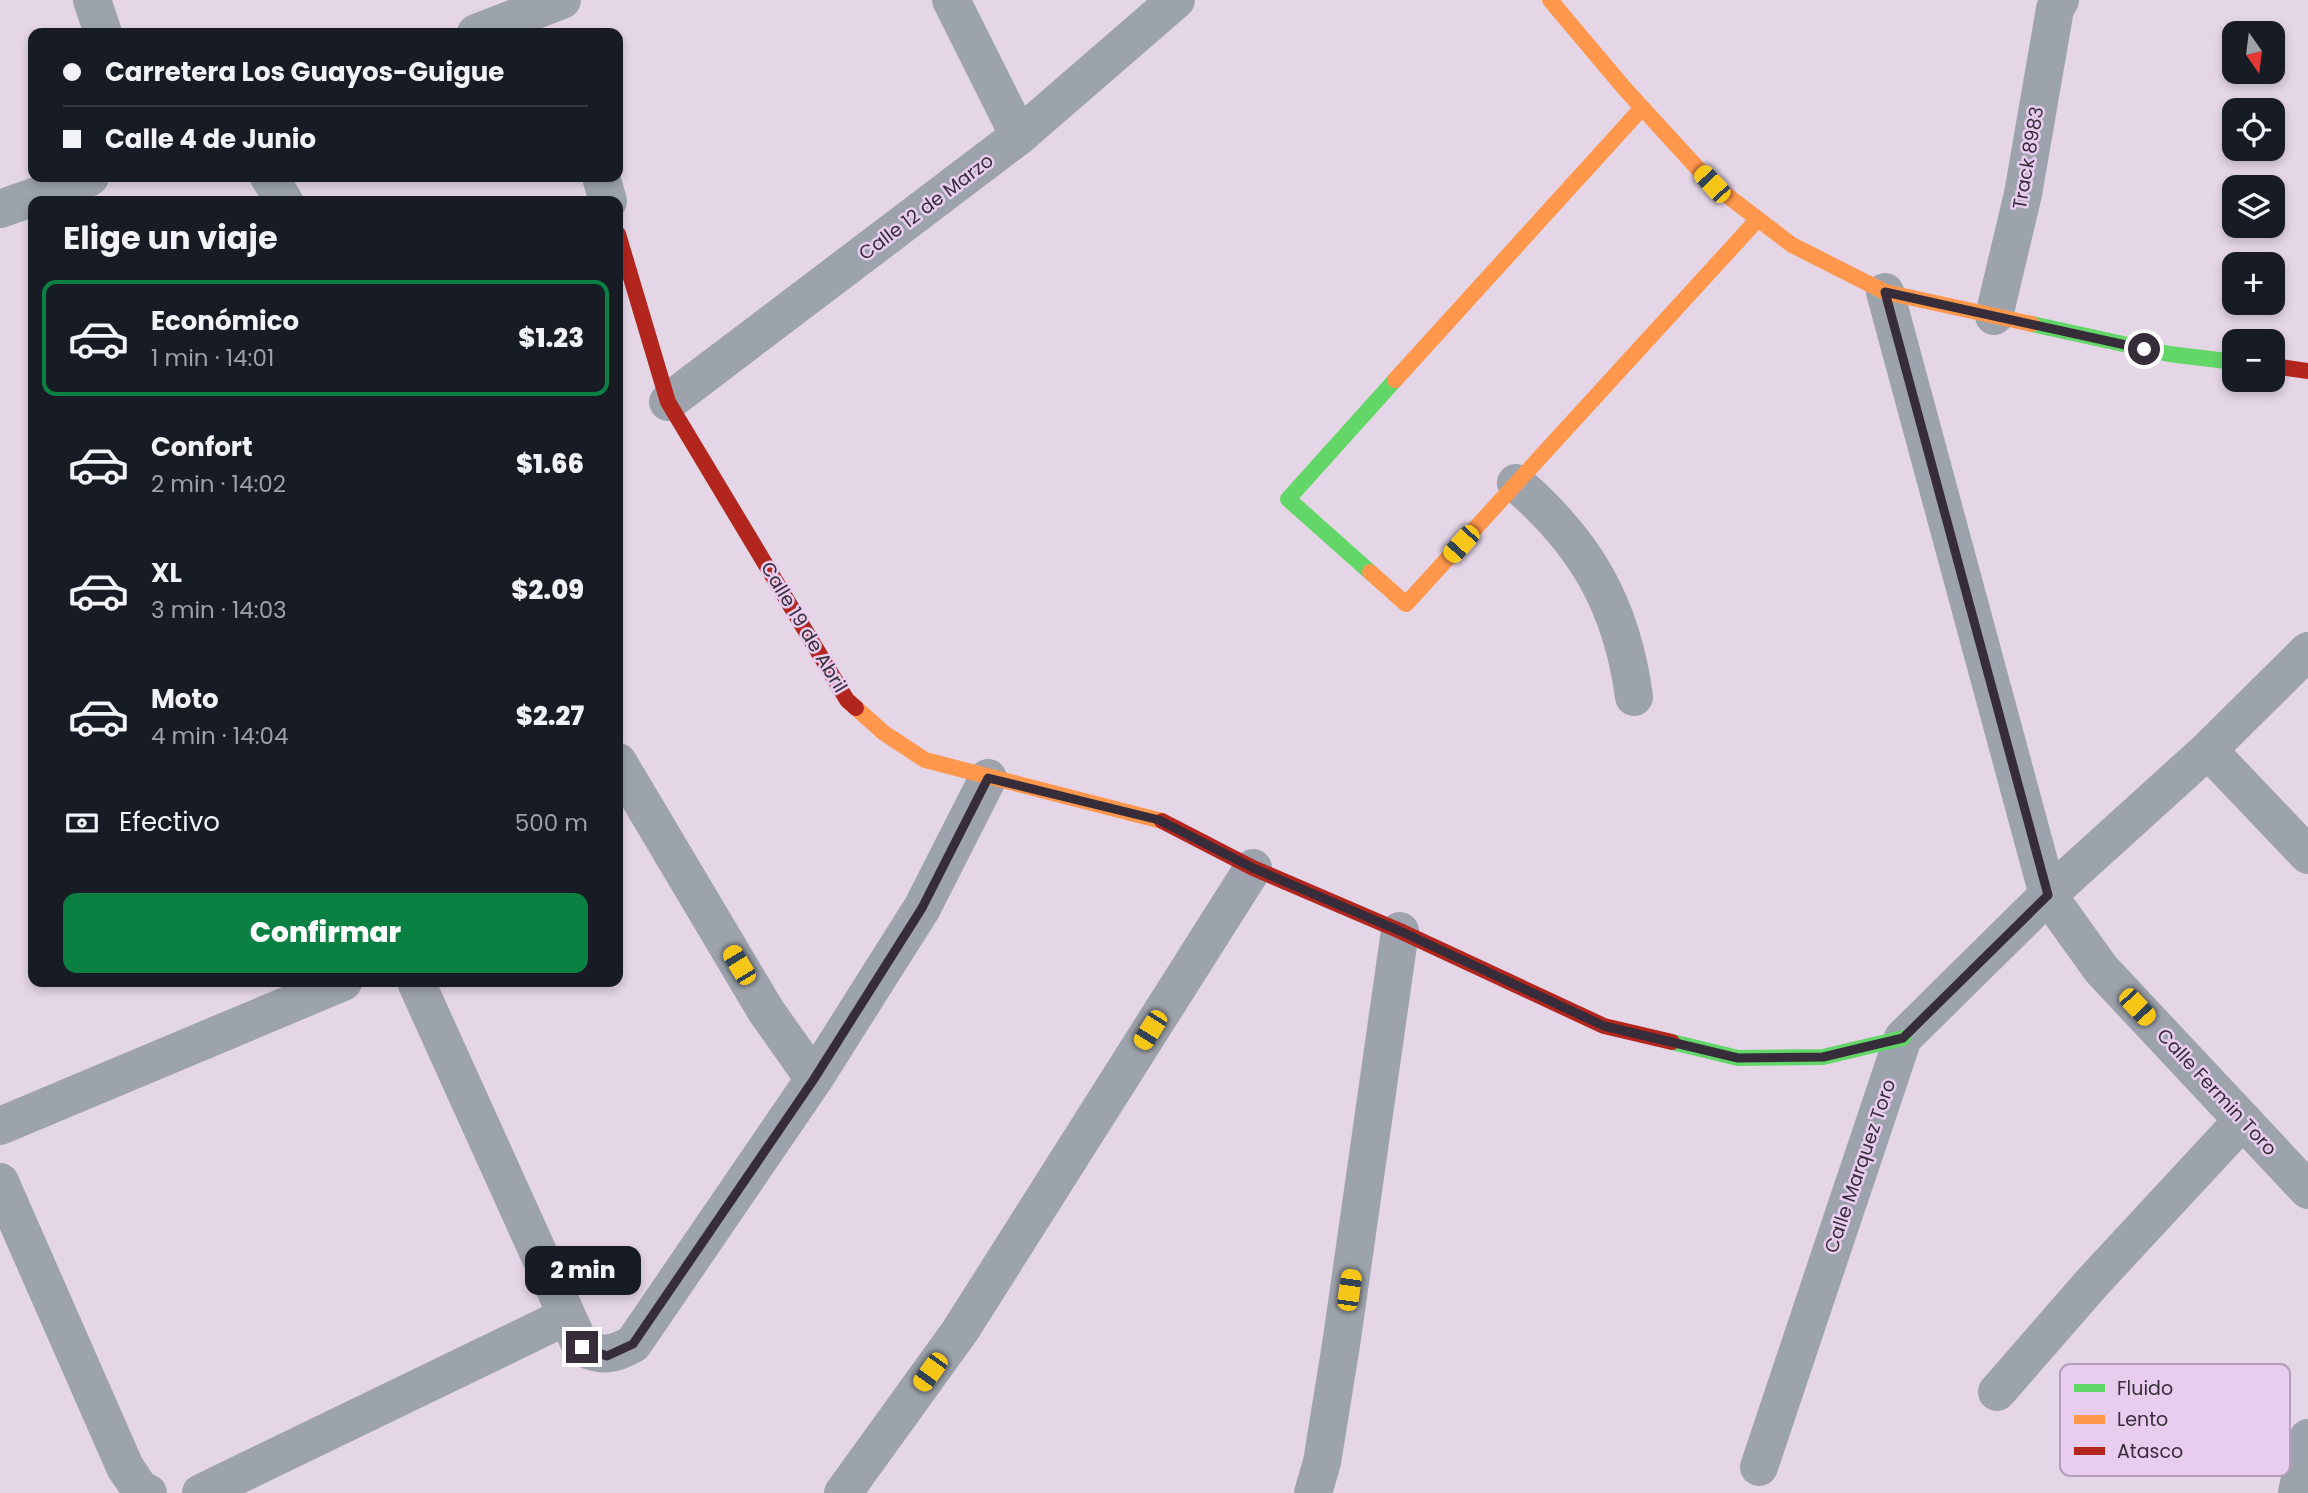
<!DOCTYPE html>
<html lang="es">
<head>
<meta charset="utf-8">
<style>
  :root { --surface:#171b24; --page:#242831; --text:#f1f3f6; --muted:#9ea1a6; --line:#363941; --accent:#0b8043 }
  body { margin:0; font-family:Poppins,sans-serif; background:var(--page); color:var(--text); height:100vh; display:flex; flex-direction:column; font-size:26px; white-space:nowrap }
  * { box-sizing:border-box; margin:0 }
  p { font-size:23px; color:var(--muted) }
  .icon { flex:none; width:38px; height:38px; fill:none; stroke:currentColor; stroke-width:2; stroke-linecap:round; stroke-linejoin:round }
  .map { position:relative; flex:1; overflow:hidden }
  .panel { position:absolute; left:28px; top:196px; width:595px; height:791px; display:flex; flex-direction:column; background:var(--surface); border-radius:14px; box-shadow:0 4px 10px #0003 }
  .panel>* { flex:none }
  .banner { position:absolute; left:28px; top:28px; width:595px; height:154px; border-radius:14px; box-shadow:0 4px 10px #0003; display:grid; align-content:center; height:154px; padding:0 35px; background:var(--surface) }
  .needle { width:46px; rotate:166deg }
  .tools { position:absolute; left:2222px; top:21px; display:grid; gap:14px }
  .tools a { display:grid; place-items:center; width:63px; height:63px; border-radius:14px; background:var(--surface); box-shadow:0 4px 10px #0003; font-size:35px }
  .end { position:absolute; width:32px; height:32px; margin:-16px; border:9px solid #372d3a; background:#fff; box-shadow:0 0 0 4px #fff }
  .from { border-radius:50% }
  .bubble { position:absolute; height:49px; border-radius:14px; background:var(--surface); box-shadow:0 4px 10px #0003; font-size:23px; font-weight:800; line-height:49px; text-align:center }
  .car { position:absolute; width:21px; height:42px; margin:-21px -10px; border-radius:9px; box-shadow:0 0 5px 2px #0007; background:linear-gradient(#f5c518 24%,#345 0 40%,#f5c518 0 76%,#345 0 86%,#f5c518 0) }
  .banner b { display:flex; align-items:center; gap:24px; height:66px; font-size:26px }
  .banner b+b { border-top:2px solid var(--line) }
  .banner i { width:18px; height:18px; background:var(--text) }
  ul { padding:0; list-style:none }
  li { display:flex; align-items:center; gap:21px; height:116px; margin:0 14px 10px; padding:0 21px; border:4px solid transparent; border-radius:14px }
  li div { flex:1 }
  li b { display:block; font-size:26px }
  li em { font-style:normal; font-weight:800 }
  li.on { border-color:var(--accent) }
  li>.icon { width:63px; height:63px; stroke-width:1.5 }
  h2 { padding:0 35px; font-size:32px; line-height:84px }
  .pay { display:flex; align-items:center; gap:18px; height:77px; padding:0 35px; font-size:26px }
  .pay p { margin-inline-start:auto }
  .cta { display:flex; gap:14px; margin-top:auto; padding:14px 35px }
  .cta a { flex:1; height:80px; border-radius:14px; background:var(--accent); color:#fff; font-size:28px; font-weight:800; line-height:80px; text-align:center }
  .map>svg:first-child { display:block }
</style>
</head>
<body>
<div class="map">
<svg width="2308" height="1493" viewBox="0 0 2308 1493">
  <rect width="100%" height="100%" fill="#e4d5e7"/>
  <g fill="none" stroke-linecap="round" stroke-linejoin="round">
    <path stroke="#9da3ac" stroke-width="38" d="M92 0 103 33
      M951 0 1019 136
      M476 33 562 0
      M269 177 284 201
      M601 177 608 201
      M0 209 90 177
      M1885 292 2048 895 2101 969 2308 1190
      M1994 316 2023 194 2055 9 2060 0
      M668 402 1019 136 1176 0
      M1516 483C1586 543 1622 606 1634 697
      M2208 750 2308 855
      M618 762 766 1011 814 1079
      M416 982 581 1347C602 1357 613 1355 633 1344L814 1079 922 908 988 778
      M0 1126 343 982
      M0 1182 125 1467 139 1488 148 1493
      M1997 1392 2091 1284 2243 1120
      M1759 1467 1903 1038 2048 895 2208 750 2308 651
      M201 1493 567 1316
      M843 1493 960 1331 1253 868
      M1313 1493 1322 1462 1341 1345 1400 931
      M2297 1493 2308 1438"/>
    <path stroke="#63d668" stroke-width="16" d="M2032 324 2169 354 2235 362
      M1370 572 1288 499 1395 380
      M1672 1042 1738 1058 1823 1057 1903 1038"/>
    <path stroke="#ff974d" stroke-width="16" d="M1550 0 1625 89 1712 184 1792 245 1885 292 2032 324
      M1395 380 1642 108
      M1370 572 1406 604 1758 219
      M856 708 884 733 925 760 1162 821"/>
    <path stroke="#b3261e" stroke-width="16" d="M618 234 668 402 847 700 856 708
      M2273 366 2308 371
      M1162 821 1253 868 1400 931 1604 1026 1672 1042"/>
  </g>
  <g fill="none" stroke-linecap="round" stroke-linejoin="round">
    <path stroke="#372d3a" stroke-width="9" d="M582 1347 607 1356 633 1344 814 1079 922 908 988 778 1159 820 1253 868 1400 931 1604 1026 1738 1058 1823 1057 1903 1038 2048 895 1885 292 2144 349"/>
  </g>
  <g text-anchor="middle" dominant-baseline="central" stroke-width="5" stroke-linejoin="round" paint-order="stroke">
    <g font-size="19" fill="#372d3a" stroke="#e9cdef">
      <text transform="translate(2028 158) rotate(-80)">Track 8983</text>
      <text transform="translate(926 207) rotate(-37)">Calle 12 de Marzo</text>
      <text transform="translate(804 627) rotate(59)">Calle 19 de Abril</text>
      <text transform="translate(2217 1092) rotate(47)">Calle Fermin Toro</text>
      <text transform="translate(1860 1166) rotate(-71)">Calle Marquez Toro</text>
    </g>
  </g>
  <rect x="2060" y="1364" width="230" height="112" rx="10" fill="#e9cdef" stroke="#b49db9" stroke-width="2"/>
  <rect x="2074" y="1384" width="31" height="8" fill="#63d668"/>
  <rect x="2074" y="1415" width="31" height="9" fill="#ff974d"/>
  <rect x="2074" y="1447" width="31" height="8" fill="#b3261e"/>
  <g font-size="19" fill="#372d3a">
    <text x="2117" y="1395">Fluido</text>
    <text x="2117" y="1426">Lento</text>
    <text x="2117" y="1458">Atasco</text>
  </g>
</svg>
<div class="tools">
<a><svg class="needle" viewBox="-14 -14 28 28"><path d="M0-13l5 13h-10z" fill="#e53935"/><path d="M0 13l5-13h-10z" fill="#9ea1a6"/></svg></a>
<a><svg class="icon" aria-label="locate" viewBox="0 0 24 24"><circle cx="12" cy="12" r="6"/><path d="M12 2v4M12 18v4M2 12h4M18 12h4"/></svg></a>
<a><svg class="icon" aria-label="layers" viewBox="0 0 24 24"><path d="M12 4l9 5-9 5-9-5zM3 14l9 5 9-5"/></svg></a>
<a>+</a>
<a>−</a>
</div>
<i class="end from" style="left:2144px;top:349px"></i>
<i class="end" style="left:582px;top:1347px"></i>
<div class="bubble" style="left:525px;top:1246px;width:116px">2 min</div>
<i class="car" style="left:1712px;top:184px;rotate:317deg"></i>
<i class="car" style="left:1461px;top:544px;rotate:222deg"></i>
<i class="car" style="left:739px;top:965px;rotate:329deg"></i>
<i class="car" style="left:2137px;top:1007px;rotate:137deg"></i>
<i class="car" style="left:1150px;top:1030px;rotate:212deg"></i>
<i class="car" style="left:1349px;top:1290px;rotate:8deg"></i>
<i class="car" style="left:930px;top:1372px;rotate:216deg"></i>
<div class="banner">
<b><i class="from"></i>Carretera Los Guayos-Guigue</b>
<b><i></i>Calle 4 de Junio</b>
</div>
<section class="panel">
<h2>Elige un viaje</h2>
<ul>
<li class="on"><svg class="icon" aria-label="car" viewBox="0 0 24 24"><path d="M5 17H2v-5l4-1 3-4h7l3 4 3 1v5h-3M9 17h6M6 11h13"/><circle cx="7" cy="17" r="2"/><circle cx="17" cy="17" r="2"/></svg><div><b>Económico</b><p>1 min · 14:01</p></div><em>$1.23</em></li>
<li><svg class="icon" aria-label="car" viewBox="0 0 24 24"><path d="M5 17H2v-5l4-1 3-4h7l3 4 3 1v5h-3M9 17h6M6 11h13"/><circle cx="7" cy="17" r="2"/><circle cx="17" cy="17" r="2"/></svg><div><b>Confort</b><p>2 min · 14:02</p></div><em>$1.66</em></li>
<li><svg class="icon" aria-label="car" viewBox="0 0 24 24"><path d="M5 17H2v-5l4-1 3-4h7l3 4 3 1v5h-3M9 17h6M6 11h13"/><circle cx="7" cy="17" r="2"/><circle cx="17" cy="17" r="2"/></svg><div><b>XL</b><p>3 min · 14:03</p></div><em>$2.09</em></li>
<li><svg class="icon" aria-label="car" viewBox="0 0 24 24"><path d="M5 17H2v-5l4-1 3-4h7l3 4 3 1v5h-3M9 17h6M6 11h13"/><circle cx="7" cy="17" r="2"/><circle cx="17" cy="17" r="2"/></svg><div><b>Moto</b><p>4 min · 14:04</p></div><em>$2.27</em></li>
</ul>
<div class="pay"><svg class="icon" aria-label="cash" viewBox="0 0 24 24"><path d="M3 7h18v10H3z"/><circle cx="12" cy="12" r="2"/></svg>Efectivo<p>500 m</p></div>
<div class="cta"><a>Confirmar</a></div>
</section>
</div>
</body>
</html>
